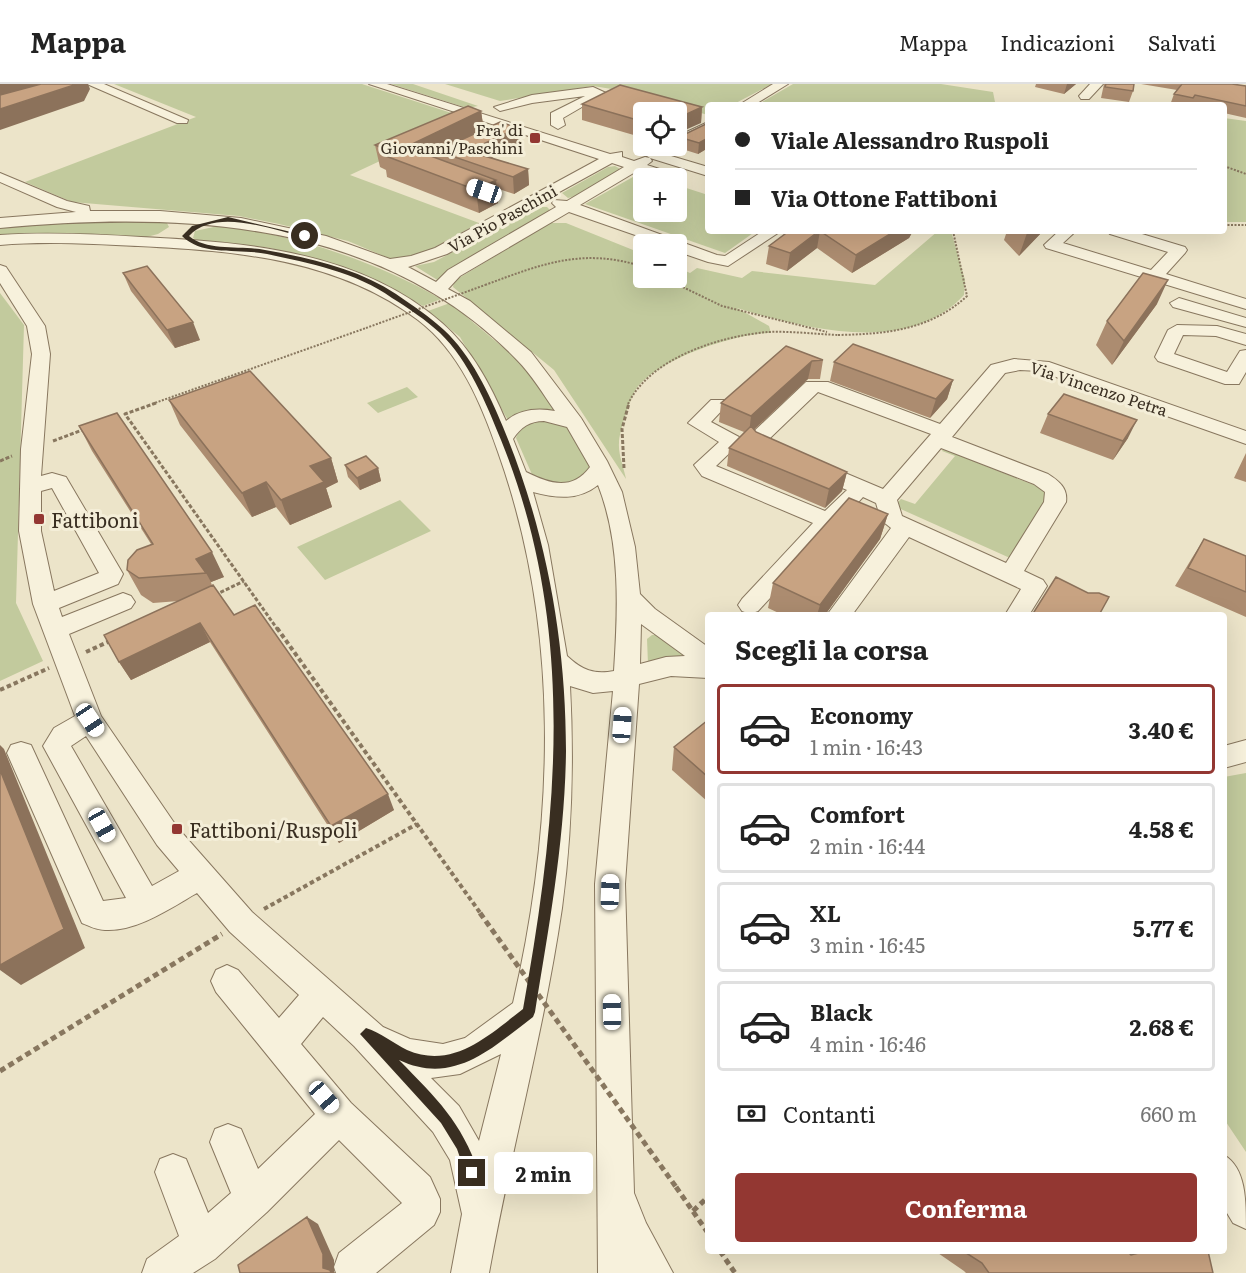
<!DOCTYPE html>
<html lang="it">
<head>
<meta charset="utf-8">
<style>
  :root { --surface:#fff; --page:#f6f6f6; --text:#222; --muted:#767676; --line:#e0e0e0; --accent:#933732 }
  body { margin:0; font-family:Literata,serif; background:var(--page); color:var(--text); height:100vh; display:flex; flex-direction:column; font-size:22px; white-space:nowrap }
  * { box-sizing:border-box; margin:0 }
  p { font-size:20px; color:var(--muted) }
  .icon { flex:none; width:33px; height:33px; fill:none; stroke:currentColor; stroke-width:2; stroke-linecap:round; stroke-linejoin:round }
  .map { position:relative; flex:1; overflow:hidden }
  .side { position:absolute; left:705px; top:528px; width:522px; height:642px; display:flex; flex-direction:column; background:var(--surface); border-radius:6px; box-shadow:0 6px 24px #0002 }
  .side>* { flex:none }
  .banner { position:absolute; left:705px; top:18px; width:522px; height:132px; border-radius:6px; box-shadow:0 6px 24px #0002; display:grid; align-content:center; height:132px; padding:0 30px; background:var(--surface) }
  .fabs { position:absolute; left:633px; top:18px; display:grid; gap:12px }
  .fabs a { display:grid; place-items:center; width:54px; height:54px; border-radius:6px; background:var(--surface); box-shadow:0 6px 24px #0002; font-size:30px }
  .end { position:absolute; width:27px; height:27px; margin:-14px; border:8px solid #392e21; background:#fff; box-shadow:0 0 0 3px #fff }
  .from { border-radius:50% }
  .bubble { position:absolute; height:42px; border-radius:6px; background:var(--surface); box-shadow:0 6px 24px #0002; font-size:20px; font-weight:700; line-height:42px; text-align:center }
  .car { position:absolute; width:18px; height:36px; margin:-18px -9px; border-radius:8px; box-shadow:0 0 4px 2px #0007; background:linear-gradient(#fff 24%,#345 0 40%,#fff 0 76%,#345 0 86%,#fff 0) }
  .banner b { display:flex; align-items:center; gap:21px; height:57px; font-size:22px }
  .banner b+b { border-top:2px solid var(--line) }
  .banner i { width:15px; height:15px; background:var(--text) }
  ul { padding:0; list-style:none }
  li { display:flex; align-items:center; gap:18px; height:90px; margin:0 12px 9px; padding:0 18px; border:3px solid var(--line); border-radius:6px }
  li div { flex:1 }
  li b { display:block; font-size:22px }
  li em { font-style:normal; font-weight:700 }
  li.on { border-color:var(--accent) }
  li>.icon { width:54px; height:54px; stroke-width:1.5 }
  h2 { padding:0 30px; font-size:27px; line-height:72px }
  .pay { display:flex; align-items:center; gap:15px; height:66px; padding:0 30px; font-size:22px }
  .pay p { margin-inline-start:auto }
  .button { display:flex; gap:12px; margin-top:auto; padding:12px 30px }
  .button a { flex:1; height:69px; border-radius:6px; background:var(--accent); color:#fff; font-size:24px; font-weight:700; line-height:69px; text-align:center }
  header { display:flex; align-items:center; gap:36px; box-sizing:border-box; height:84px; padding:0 30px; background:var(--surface); border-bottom:2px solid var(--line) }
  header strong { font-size:28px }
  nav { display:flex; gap:33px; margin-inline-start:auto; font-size:21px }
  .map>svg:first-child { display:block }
</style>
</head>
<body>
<header>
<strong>Mappa</strong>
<nav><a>Mappa</a><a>Indicazioni</a><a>Salvati</a></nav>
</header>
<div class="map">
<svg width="1246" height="1189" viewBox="0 0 1246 1189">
  <rect width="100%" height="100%" fill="#ece4c9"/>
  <path fill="#c2ca9d" d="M114 0H362L470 35 350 91 479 139 417 173 393 176 348 157 279 140 239 132 72 118 25 98 196 33Z
    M391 0H413L478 22 467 24Z
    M445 0H772L732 21H708V31L624 7 593 2 500 17Z
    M793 0H941L993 8 995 18 1014 21H757Z
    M1224 34 1246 37V138H1224Z
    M615 82 622 86 576 112 568 114 562 109 608 83Z
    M640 89 658 94H644V128H676L677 101 708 111V147H756L725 169 585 120Z
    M537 123H547L550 126 439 197 415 182 434 178Z
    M64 136 166 137 169 143 158 150 139 155 0 154V143Z
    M550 139H566L643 170 644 194H676L677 183 690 189 697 184 742 194 752 187 875 201 938 147H951L965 196 964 211C908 272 806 245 737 224L769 242 771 249C736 249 650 277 634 309 629 319 619 348 619 359 618 370 624 384 626 395L554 286 453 203 454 197Z
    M223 141C299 153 373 176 441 215L423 222C370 194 329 177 270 164 250 160 209 165 193 154L195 147Z
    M0 209 24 241 16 519 43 577 0 597Z
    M450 219 518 276 561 329 509 338 460 253 428 227Z
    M407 303 418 313 378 329 367 319Z
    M545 336 568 343 591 379V388L568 406 534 395 516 354C521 341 533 338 545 336Z
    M943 365 1044 405 1050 411 1010 474 894 422 901 415 915 420 955 372 942 367Z
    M400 416 431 447 325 496 297 463Z
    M652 551H657L691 573 648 580 647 555Z
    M1246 689V1068L1224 1035V693Z"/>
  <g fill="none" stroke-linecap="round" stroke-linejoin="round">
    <defs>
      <path id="minor" d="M87 0H104L188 36 187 39H177Z
        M369 0H387L610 70 622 68V73L634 77 645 73 650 74 644 70 651 66 708 83V92L650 74 652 77 647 81 678 91V97L637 87 580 121 717 171 725 172 763 147H781L728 182 708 178 676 167V160H661L569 128 460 192 448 205 470 217 531 268 581 334 607 377 622 408 635 463 640 510 655 525 708 563V594L671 592 639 600 625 800 634 1109 646 1139 673 1189H598L595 800 613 607 593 609 570 602C574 676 572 750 562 824 544 947 511 1066 489 1189H451L462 1130 450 1076 433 1048 354 962 323 933 301 960 351 1019 430 1093 440 1115V1128L434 1141 376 1189H336L334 1183 339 1169 402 1119 339 1056 267 1128 215 1175 193 1189H142L147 1175 179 1152 155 1088 160 1075 173 1070 186 1075 208 1129 231 1109 210 1058 215 1045 228 1040 241 1045 258 1085 315 1030 216 908 211 897 216 886 227 881 238 886 279 934 299 911 230 848 197 809C171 824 136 848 105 846 97 846 89 842 82 839L7 669 11 661 21 658 31 661 103 817 126 814 43 662 54 644 75 632 33 520 19 447 21 365 32 270 27 242 0 199V181L6 183 45 242 50 270 41 392 52 389 66 393 123 490 118 500 59 524 62 533 123 509 131 512 135 518 131 524 69 550 101 632 177 743 252 828 383 943 410 955 443 960 465 954 513 919C555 737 561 545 498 368 481 319 460 268 418 236 337 175 237 167 138 162 92 160 46 157 0 161V151C47 148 94 150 141 153 245 158 360 167 442 239 472 265 491 302 506 337 520 325 538 324 555 327 543 310 532 291 517 276 382 135 182 127 0 144V134L76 128 57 123 0 98V89L67 117 89 122 90 127H160L241 134 326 152 390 175 411 172 435 164 599 75ZM612 79 624 83 567 117 554 116 552 119 556 123 448 186 436 198 408 183 447 170ZM544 337 567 343 590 383C572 407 550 400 526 388L513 355C521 343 530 337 544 337ZM598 401C621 459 618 526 614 587 594 591 582 586 567 572L548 461 533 408C556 414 578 417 598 401ZM52 404 99 489 54 507 41 447V407ZM641 540 685 572 666 573 640 580ZM86 652 157 761 179 787 152 802 71 662ZM501 970 479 1057 459 1022 431 994 460 990Z
        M773 0H788L754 21H739Z
        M1090 0H1103L1089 15H1081L1079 12Z
        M593 3 606 9 563 34 565 41 558 45 551 41V29L585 12 532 19 500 27 494 23 532 11Z
        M708 38V47L681 62H671H676V53Z
        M1059 147H1076L1063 159 1151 186 1168 168 1110 150 1107 147H1132L1185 163 1187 166 1185 169 1166 190 1246 215V225L1046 164 1044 161Z
        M1179 214 1246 234V243L1173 223 1170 219Z
        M1177 241 1217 242 1246 250V261L1216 252 1183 251 1174 270 1227 288 1240 267 1246 266V288L1239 300H1225L1158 277 1155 273 1168 246Z
        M1014 275 1049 278 1246 347V360L1039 287 1020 286 1005 289 952 353 1048 390C1059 397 1068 404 1066 418L1024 487 1043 496 1047 502 1029 531H1005L1021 505 909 453 852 531H827L891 444 881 436 876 419 863 413 758 527 750 530 742 527 738 521 742 515 813 439 702 392 694 381 719 358 688 339 711 316H725L728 320 711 338 739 353 742 357 716 382 825 427 847 406 805 388 802 383 805 378H819L883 405 931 350 818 308 768 356 785 365 788 369 785 373C770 378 755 368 747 355L750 351 806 298H828L940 340 991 281ZM941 364 1034 400 1045 408 1044 418 1006 479 902 432 897 416Z
        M1246 656V678L1224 684V662Z
        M1224 1071C1246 1084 1246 1116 1246 1145L1233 1139 1224 1124Z"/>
    </defs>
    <use href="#minor" stroke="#88775f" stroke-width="2"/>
    <path stroke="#88775f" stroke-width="2" stroke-dasharray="2 1.5" stroke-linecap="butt" d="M1224 82 1246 90
      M1224 141H1246
      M664 194 722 222 827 248
      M485 201C542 180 583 163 644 183
      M838 251C887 250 930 246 967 212L953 147
      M152 320 366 244
      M628 320C650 274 720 252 768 248 791 247 815 250 838 251"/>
    <path stroke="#88775f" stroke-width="3" stroke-dasharray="4 2" stroke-linecap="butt" d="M156 319 125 330 278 546
      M53 357 85 345
      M0 377 12 372
      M624 384 622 345 629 319
      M215 511 244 497"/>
    <path stroke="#88775f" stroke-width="4" stroke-dasharray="4.5 3" stroke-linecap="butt" d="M277 544 451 788
      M86 568 112 556
      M0 606 49 584
      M264 825 417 740"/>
    <path stroke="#88775f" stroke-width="5" stroke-dasharray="6 4" stroke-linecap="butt" d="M0 987 222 850
      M676 1103 708 1149
      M693 1127 708 1113
      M720 1167 735 1189"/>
    <use href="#minor" fill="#f7f1dc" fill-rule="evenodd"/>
    <path stroke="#88775f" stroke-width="2" stroke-dasharray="2 1.5" stroke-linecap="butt" d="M366 244 485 201"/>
    <path stroke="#88775f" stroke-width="4" stroke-dasharray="4.5 3" stroke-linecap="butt" d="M451 788 481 830"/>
    <path stroke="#88775f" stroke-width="5" stroke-dasharray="6 4" stroke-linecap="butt" d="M480 829 676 1103"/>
  </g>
  <path fill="#ac8c70" d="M1036 0H1076L1064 10 1035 3Z
    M1104 0H1134L1133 7 1129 18 1101 14Z
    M1141 0H1232L1246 2V34L1224 29V21H1170L1174 10 1177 6Z
    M582 20 702 23 701 39 676 28H644V54L582 36Z
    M481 27 484 46 518 44 520 60 491 74 528 85 529 101 514 110 496 104 498 119 479 129 387 93 386 86 380 83 375 61Z
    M708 39V64L698 70 679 64V53Z
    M789 147H913L909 154 852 189 817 164 787 187 766 180 769 162Z
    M1007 147H1043L1019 172 1004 156Z
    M123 189 200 256 175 264 131 207Z
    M1157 220 1112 281 1096 261 1107 237Z
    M786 262 823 276 820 295H808L754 346 756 348 847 388 842 407 825 424 727 382 729 364 744 348 719 338 721 319Z
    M834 278 953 296 947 315 930 334 830 297Z
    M169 316 331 374 338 398 326 404 332 423 290 441 276 423 252 433 180 341Z
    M1048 330 1128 354 1113 376 1040 349Z
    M79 342 224 493 211 498 212 502 234 531 394 726 339 759 210 558 131 596 119 578 179 517 153 519 141 511 127 486 151 460 92 367Z
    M1246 369V398L1234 394Z
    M345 381 378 384 381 397 360 406 348 393Z
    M888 430 880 455 825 531H783L768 524 773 499Z
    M1204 455 1246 472V533L1175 502 1192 474Z
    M708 636V718L672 686 674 663Z
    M935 1167H1127L1131 1171 1213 1189H966L964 1187Z"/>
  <path fill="#8c725b" d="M0 0H63L0 20Z
    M77 0H88L90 5 84 17 0 46V25Z
    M1067 0H1076L1064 10Z
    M702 23 701 39 676 50V35Z
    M481 27 484 48 437 67 438 71 414 83 409 64 410 61Z
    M518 44 520 60 477 81 468 67Z
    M708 54V64L698 70 699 59Z
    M528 85 529 101 514 110 513 93Z
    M496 96 498 119 479 129 476 106Z
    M820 147 817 164 787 187 790 169Z
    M895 147H913L909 154 852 189 856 171Z
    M1029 147H1043L1019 172 1027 149Z
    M1168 196 1157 220 1112 281 1124 257Z
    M193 238 200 256 175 264 167 246Z
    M812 277 808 295 749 350 751 332Z
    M953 296 947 315 930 334 936 315Z
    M1137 336 1128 354 1113 376 1123 357Z
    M331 374 338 398 326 404 332 423 290 441 281 416 310 382Z
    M378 384 381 397 360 406 357 394Z
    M847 388 842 407 825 424 829 405Z
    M266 398 276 423 252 433 242 409Z
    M888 430 880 455 825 531H817L820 521Z
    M212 468 224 493 211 498 206 489 196 475Z
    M200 539 210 558 131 596 119 578Z
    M0 661 4 665 85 864 21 901 0 886Z
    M388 710 394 726 339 759 331 742Z
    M307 1133 318 1140 334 1176V1188L336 1189H331L323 1184Z"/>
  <path fill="#c8a382" stroke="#8c725b" stroke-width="1.5" d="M41 0H77L0 25V11Z
    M1106 0H1134L1133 7 1105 3Z
    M1182 0H1232L1246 2V22L1195 11 1193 14 1174 10Z
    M620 1 702 23 676 35V28H644V38L582 20Z
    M468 22 481 27 410 61 409 64 496 96 476 106 383 71 392 68 375 61Z
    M500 38 518 44 468 67 528 85 513 93 437 67Z
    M708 39V54L699 59 679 53Z
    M789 147H819L790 169 769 162Z
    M820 147H895L856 171Z
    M147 182 193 238 167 246 123 189Z
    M1143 189 1168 196 1124 257 1107 237Z
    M853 260 953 296 936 315 834 278Z
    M786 262 823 276 812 277 751 332 721 319Z
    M250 287 331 374 310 382 324 398 281 416 266 398 242 409 169 316Z
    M1064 310 1137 336 1123 357 1048 330Z
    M117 329 212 468 196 475 206 489 139 494 127 486 128 476 137 466 153 460 79 342Z
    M751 342 756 348 847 388 829 405 729 364Z
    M366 372 378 384 357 394 345 381Z
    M849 414 888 430 820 521 773 499Z
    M1204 455 1246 472V508L1188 484Z
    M1056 493 1088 509H1099L1109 513 1099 531H1032Z
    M213 501 234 531 255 521 388 710 331 742 200 539 119 578 104 551Z
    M708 636V693L674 663Z
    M0 686 64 845 0 881Z
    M307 1133 323 1170V1184L330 1186 331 1189H240L238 1181Z
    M963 1167H1127L1131 1171 1147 1167H1208L1213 1189H989L982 1179Z"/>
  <path fill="#392e21" d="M228 133 308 152 305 153C272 146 216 123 189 152 208 168 241 161 265 166 309 174 359 185 396 210 412 221 430 233 444 246 471 271 489 309 503 343 546 446 566 556 566 667 565 755 549 842 535 928L533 933C492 964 454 1002 399 976 437 1015 461 1037 479 1089L472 1096 467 1094 457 1065 441 1039 360 950 366 944C381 949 393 959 407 966 453 986 489 951 523 925 558 731 577 543 501 356 486 319 469 277 440 249 426 236 408 224 392 214 356 188 309 179 267 170 240 164 203 173 182 152L192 142Z"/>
  <g fill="#933732" stroke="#f4eed8" stroke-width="2">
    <rect x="529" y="48" width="12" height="12" rx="3"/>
    <rect x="33" y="429" width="12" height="12" rx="3"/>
    <rect x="171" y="739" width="12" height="12" rx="3"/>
  </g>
  <g text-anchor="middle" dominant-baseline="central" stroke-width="6" stroke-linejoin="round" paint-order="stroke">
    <g font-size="16" fill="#392e21" stroke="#f4eed8" text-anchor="end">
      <text x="523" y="45">Fra' di<tspan x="523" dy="18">Giovanni/Paschini</tspan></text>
    </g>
    <g font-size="16" fill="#392e21" stroke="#f4eed8">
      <text transform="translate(502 134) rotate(-29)">Via Pio Paschini</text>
      <text transform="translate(1099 304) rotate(18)">Via Vincenzo Petra</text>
    </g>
    <g font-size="20" fill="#392e21" stroke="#f4eed8" text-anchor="start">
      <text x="51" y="435">Fattiboni</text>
      <text x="189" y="745">Fattiboni/Ruspoli</text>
    </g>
  </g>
</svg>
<div class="fabs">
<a><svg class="icon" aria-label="locate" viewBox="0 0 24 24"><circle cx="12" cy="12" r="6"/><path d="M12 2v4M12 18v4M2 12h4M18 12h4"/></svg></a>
<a>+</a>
<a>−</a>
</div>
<i class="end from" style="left:305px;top:152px"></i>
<i class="end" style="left:472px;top:1089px"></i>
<div class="bubble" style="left:494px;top:1068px;width:99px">2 min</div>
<i class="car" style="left:484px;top:107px;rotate:289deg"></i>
<i class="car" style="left:90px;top:636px;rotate:146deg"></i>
<i class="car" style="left:622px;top:641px;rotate:4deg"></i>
<i class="car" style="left:102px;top:741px;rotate:151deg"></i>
<i class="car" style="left:610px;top:808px;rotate:2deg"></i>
<i class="car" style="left:612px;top:928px;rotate:359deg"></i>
<i class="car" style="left:324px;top:1013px;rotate:139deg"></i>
<div class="banner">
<b><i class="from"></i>Viale Alessandro Ruspoli</b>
<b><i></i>Via Ottone Fattiboni</b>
</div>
<section class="side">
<h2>Scegli la corsa</h2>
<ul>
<li class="on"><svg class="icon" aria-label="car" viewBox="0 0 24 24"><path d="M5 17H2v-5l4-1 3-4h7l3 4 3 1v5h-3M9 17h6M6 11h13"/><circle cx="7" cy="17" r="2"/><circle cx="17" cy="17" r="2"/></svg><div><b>Economy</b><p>1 min · 16:43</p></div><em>3.40 €</em></li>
<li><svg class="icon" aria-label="car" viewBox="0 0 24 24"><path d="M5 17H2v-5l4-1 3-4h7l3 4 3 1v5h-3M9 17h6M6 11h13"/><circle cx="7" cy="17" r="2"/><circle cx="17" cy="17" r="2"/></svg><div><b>Comfort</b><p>2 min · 16:44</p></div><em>4.58 €</em></li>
<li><svg class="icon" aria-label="car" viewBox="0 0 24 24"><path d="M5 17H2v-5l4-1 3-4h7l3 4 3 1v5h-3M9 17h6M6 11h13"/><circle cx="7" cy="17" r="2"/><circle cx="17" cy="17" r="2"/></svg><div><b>XL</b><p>3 min · 16:45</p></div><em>5.77 €</em></li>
<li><svg class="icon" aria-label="car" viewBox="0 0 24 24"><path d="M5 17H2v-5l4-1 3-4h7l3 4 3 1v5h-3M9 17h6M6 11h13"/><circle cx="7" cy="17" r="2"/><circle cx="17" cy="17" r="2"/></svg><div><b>Black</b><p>4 min · 16:46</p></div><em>2.68 €</em></li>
</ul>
<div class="pay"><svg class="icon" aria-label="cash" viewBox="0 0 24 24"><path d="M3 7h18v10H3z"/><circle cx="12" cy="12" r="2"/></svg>Contanti<p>660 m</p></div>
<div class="button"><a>Conferma</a></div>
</section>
</div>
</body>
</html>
